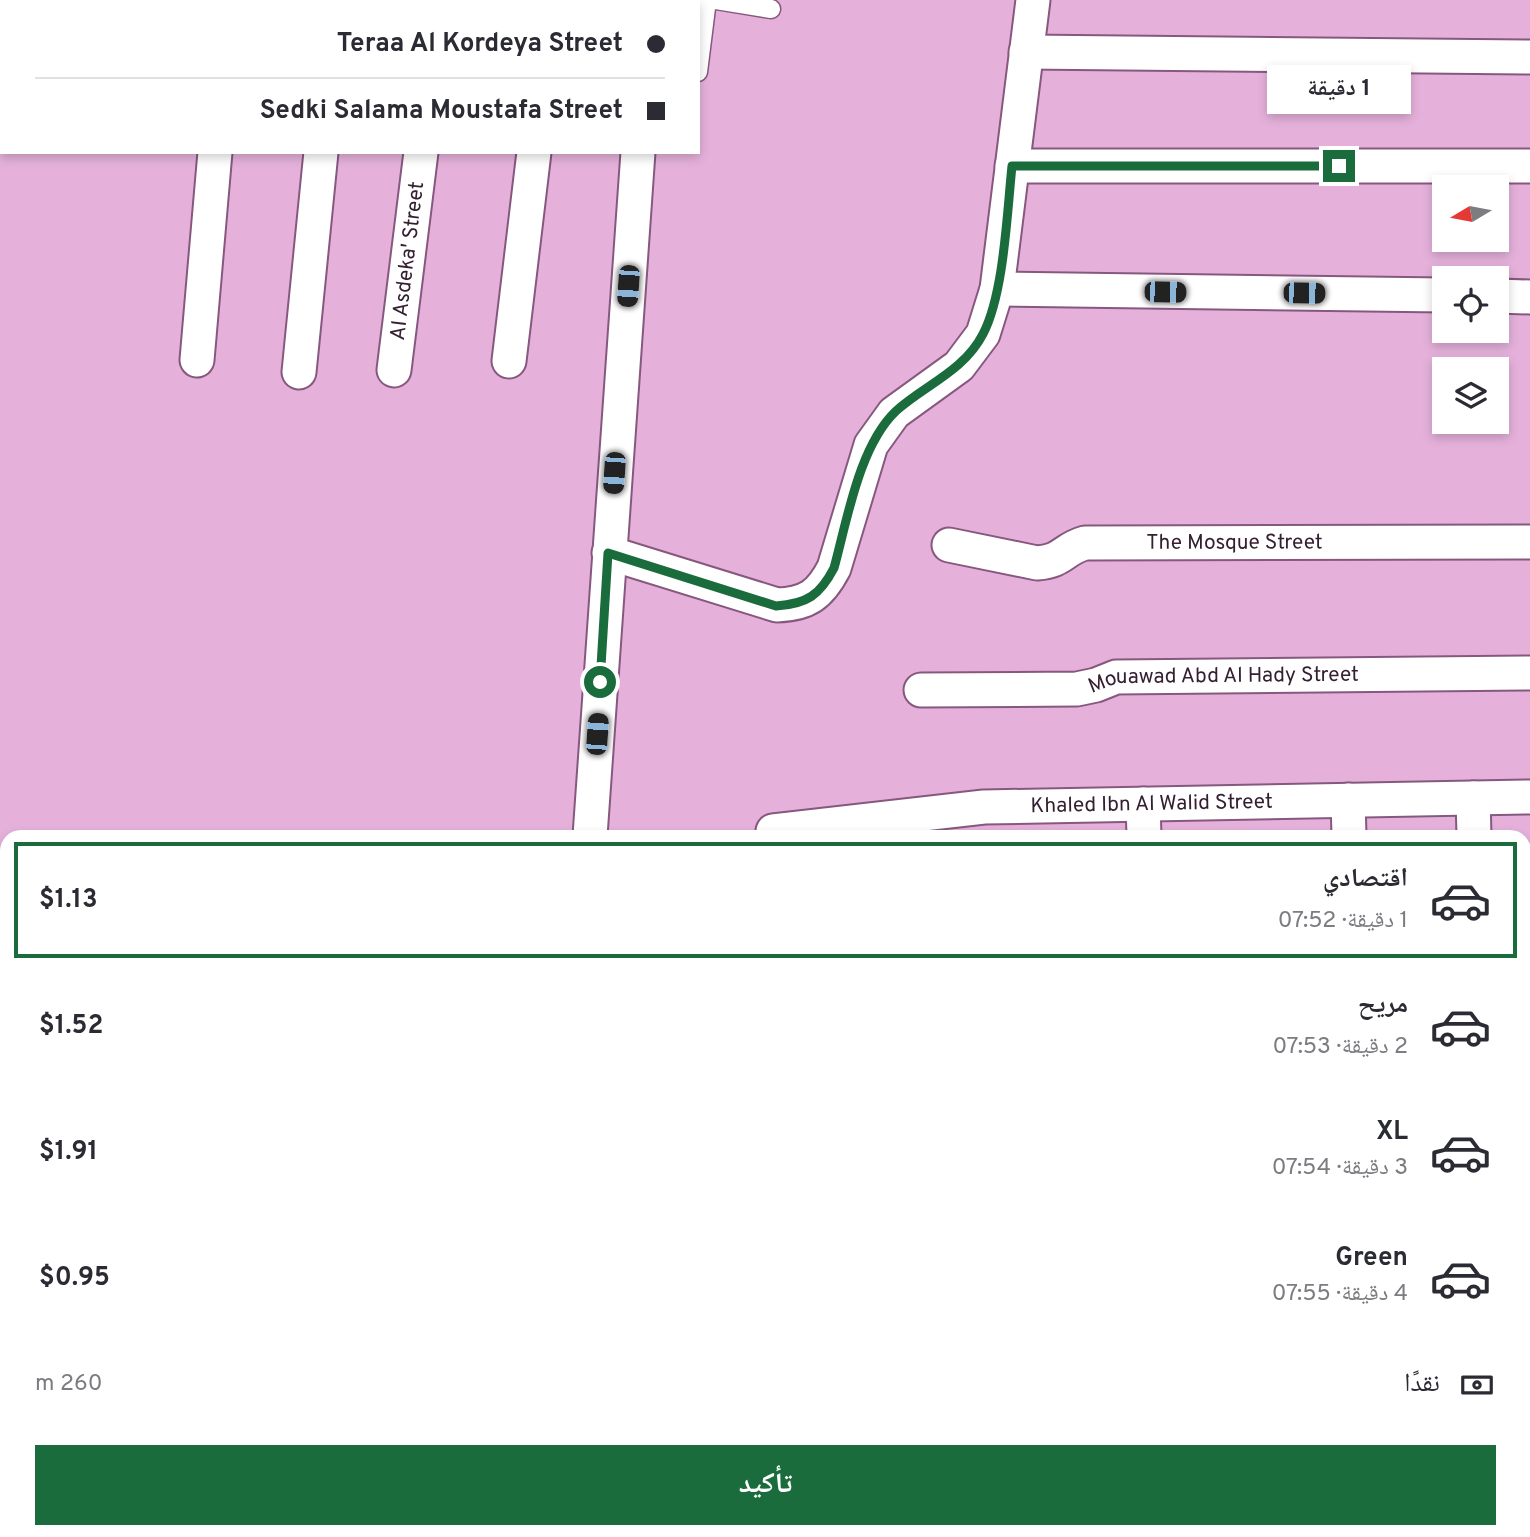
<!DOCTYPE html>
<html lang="ar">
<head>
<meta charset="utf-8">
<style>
  :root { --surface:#fff; --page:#f2f2f3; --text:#2b2b33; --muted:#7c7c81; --line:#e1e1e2; --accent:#1b6c3c }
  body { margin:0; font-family:Overpass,"Noto Naskh Arabic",sans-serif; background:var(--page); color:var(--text); direction:rtl; height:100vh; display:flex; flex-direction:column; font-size:26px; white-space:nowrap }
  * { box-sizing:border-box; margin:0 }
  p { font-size:23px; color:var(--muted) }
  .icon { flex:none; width:38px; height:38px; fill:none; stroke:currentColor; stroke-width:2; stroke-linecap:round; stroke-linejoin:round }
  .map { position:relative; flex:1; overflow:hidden; direction:ltr }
  .drawer { position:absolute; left:0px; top:830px; width:1531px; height:709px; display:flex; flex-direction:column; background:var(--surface); border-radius:21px 21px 0 0; box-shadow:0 4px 10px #0003; direction:rtl }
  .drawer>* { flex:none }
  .hud { position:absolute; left:0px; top:0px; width:700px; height:154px; box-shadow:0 4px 10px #0003; direction:rtl; display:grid; align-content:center; height:154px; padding:0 35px; background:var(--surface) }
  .needle { width:46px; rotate:260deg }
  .controls { position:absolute; left:1432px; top:175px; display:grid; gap:14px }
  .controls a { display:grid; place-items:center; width:77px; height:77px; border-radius:0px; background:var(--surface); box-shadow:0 4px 10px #0003; font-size:35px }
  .end { position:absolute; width:32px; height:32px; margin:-16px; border:9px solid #1b6c3c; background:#fff; box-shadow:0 0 0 4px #fff }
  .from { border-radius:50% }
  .bubble { position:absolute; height:49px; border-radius:0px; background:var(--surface); box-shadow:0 4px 10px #0003; font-size:23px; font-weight:700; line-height:49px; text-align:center; direction:rtl }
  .car { position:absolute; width:21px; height:42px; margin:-21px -10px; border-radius:9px; box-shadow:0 0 5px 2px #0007; background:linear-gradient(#222 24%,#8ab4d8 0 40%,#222 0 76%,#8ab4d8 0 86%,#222 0) }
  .hud b { display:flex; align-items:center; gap:24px; height:66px; font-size:26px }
  .hud b+b { border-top:2px solid var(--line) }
  .hud i { width:18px; height:18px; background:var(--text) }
  ul { padding:12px 0 0; list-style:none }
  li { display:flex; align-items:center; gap:21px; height:116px; margin:0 14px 10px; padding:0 21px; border:4px solid transparent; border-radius:0px }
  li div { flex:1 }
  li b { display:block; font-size:26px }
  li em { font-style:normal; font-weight:700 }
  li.selected { border-color:var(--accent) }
  li>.icon { width:63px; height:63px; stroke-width:1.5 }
  .pay { display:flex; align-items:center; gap:18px; height:77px; padding:0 35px; font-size:26px }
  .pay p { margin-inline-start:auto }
  .primary-button { display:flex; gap:14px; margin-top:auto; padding:14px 35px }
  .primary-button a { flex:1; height:80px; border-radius:0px; background:var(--accent); color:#fff; font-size:28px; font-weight:700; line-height:80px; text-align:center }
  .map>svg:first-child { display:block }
</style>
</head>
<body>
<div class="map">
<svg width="1530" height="1537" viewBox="0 0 1530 1537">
  <rect width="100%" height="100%" fill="#e5b1db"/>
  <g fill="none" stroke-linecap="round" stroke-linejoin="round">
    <defs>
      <path id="lane" d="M716 0 771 9
        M698 72 707 0"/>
      <g id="street">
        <path d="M64 2V0"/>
        <path d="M181 2V0"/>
        <path d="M286 2V0"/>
        <path d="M387 2V0"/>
        <path d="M458 2V0"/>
        <path d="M645 2V0"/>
        <path d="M1026 52 1530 57"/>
        <path d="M0 60H2"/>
        <path d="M1012 166H1530"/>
        <path d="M997 289 1444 295"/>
        <path d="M1496 296 1530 297"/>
        <path d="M197 360 215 152"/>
        <path d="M509 361 534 152"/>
        <path id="s1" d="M394 370 421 152"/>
        <path d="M299 372 321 152"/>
        <path id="s2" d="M949 545 1037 563C1064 561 1063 549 1085 543L1530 542"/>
        <path d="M609 553 777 605C807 604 820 595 834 568L871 445 894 413 959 366 983 334 997 289 1033 0"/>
        <path id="s3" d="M921 690 1077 689 1096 685 1116 677 1530 673"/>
        <path d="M1473 798 1474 836"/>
        <path d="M1348 800 1349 836"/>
        <path d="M1143 804 1144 836"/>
        <path id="s4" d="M773 831 984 807 1530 797"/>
        <path d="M590 836 638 152"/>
        <path d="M1524 1386H1530"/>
        <path d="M1524 1518 1530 1519"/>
        <path d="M557 1537 559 1531"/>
        <path d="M840 1537V1531"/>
        <path d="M944 1537 945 1531"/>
        <path d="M1038 1537 1039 1531"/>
        <path d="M1153 1537V1531"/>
        <path d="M1253 1537V1531"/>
        <path d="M1364 1537V1531"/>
      </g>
    </defs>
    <use href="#lane" stroke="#86587e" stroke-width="21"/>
    <use href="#street" stroke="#86587e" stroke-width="37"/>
    <use href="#lane" stroke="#fff" stroke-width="18"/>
    <use href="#street" stroke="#fff" stroke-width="33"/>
  </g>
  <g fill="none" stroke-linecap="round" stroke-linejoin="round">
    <path stroke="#1b6c3c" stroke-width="9" d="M600 682 608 553 776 606C807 604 820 595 834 568 847 521 859 446 896 411 925 385 964 371 983 334 1004 294 1007 213 1012 166H1339"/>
  </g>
  <g text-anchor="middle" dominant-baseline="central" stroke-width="7" stroke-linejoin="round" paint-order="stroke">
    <g font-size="21" fill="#342031" stroke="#f2bee9">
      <text stroke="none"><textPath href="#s1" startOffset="110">Al Asdeka' Street</textPath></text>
      <text stroke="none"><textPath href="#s2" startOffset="292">The Mosque Street</textPath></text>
      <text stroke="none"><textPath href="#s3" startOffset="304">Mouawad Abd Al Hady Street</textPath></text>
      <text stroke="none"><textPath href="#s4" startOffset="380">Khaled Ibn Al Walid Street</textPath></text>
    </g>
  </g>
</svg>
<div class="controls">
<a><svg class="needle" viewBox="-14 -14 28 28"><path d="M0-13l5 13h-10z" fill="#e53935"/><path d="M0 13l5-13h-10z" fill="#7c7c81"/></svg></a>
<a><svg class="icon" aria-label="locate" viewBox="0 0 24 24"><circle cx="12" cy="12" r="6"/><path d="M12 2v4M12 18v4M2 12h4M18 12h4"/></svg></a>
<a><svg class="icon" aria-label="layers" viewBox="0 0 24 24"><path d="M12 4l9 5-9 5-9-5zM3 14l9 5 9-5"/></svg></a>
</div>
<i class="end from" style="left:600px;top:682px"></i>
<i class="end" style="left:1339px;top:166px"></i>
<div class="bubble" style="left:1267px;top:65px;width:144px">1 دقيقة</div>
<i class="car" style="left:628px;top:286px;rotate:184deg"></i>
<i class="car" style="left:1165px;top:292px;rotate:91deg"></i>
<i class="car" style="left:1304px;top:293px;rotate:91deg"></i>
<i class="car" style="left:614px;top:473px;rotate:184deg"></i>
<i class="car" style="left:597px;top:734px;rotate:4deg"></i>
<div class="hud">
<b><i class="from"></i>Teraa Al Kordeya Street</b>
<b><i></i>Sedki Salama Moustafa Street</b>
</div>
<section class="drawer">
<ul>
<li class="selected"><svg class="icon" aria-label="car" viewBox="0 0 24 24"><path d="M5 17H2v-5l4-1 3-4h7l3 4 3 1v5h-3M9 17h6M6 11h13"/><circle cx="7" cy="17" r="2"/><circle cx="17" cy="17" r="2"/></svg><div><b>اقتصادي</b><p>1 دقيقة · 07:52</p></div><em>$1.13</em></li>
<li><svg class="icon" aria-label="car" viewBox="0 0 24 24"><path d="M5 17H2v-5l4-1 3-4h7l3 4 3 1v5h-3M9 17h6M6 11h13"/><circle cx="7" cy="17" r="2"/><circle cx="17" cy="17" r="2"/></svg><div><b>مريح</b><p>2 دقيقة · 07:53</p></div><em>$1.52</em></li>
<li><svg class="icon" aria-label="car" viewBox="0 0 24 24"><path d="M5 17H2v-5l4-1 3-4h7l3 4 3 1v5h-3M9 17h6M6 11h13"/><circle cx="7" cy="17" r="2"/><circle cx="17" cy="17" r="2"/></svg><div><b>XL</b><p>3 دقيقة · 07:54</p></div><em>$1.91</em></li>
<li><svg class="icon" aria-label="car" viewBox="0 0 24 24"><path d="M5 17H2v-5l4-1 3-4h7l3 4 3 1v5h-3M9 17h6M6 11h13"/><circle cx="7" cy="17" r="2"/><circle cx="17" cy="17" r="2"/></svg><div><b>Green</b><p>4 دقيقة · 07:55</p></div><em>$0.95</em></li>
</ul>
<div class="pay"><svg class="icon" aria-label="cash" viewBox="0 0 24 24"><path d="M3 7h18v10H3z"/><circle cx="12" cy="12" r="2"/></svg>نقدًا<p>260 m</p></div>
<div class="primary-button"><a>تأكيد</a></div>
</section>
</div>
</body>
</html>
